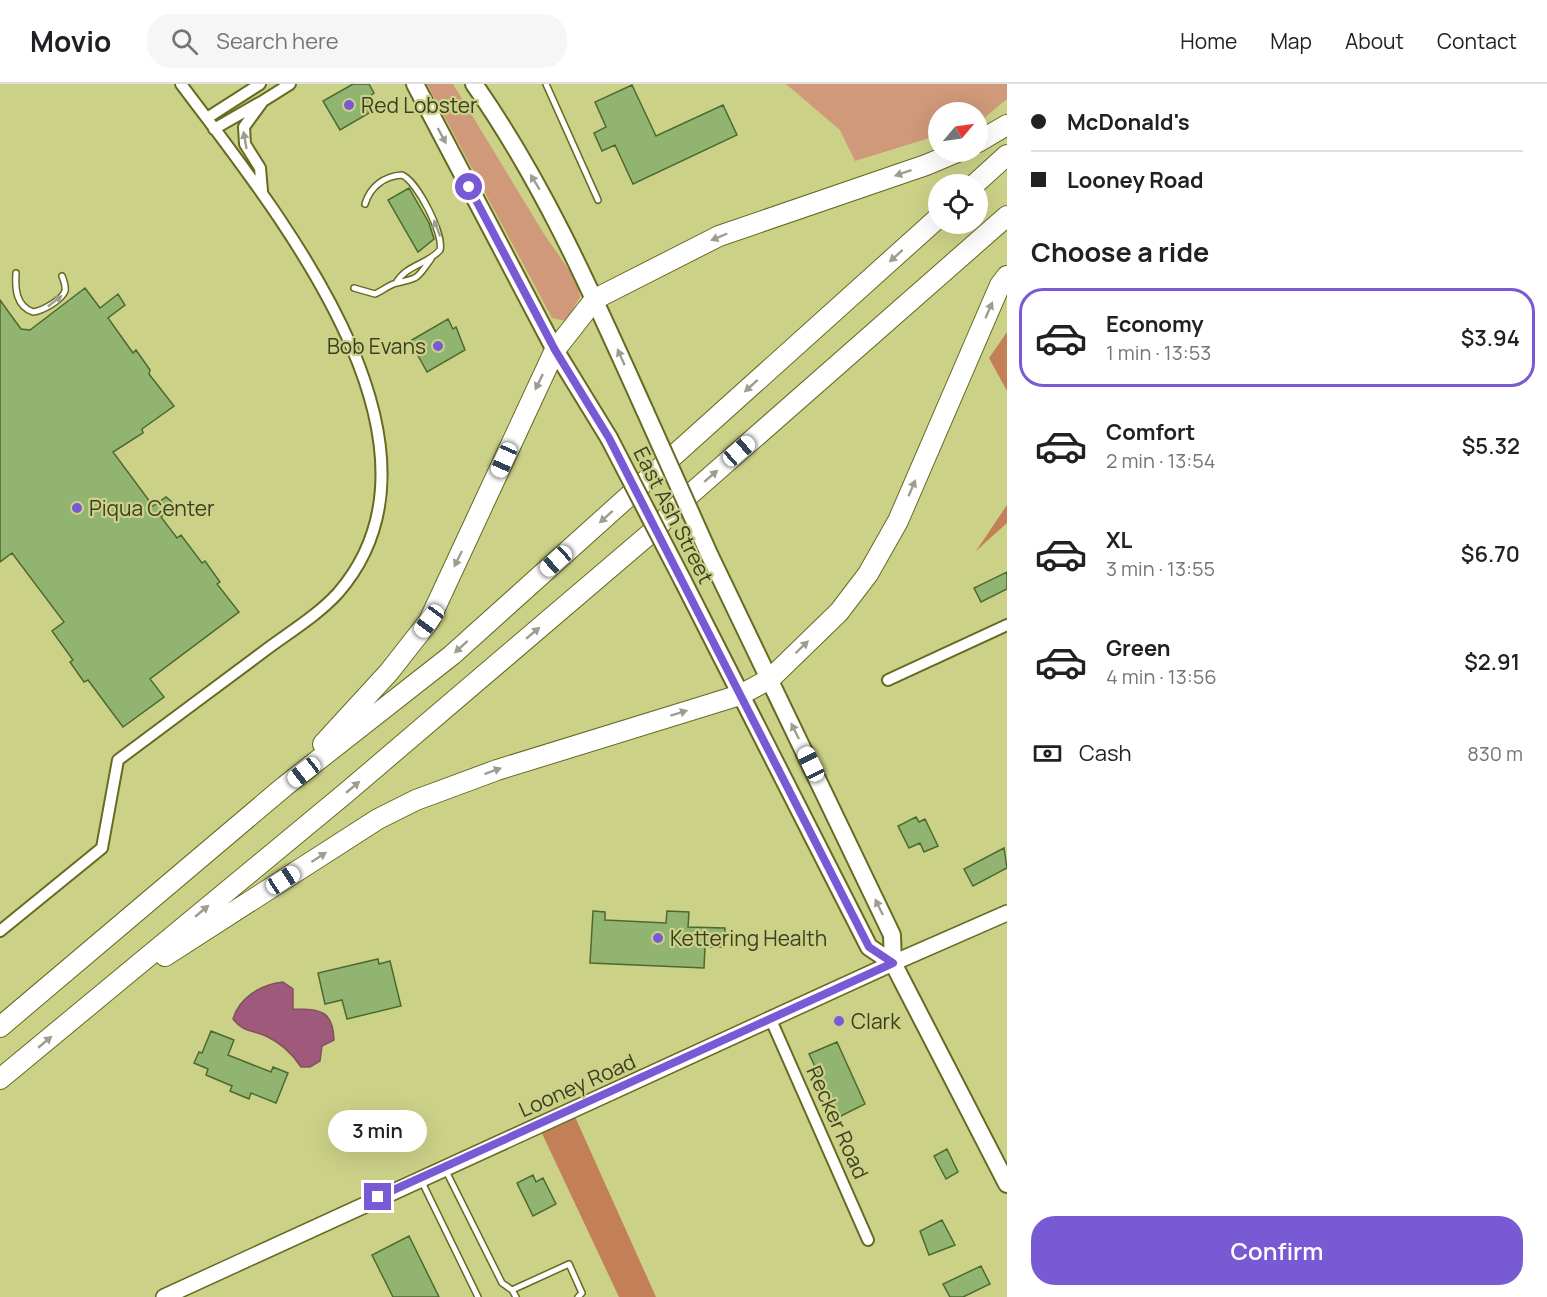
<!DOCTYPE html>
<html lang="en">
<head>
<meta charset="utf-8">
<style>
  :root { --surface:#fff; --page:#f6f6f6; --text:#202124; --muted:#757577; --line:#e0e0e0; --accent:#795ad5 }
  body { margin:0; font-family:Manrope,sans-serif; background:var(--page); color:var(--text); height:100vh; display:flex; flex-direction:column; font-size:22px; white-space:nowrap }
  * { box-sizing:border-box; margin:0 }
  p { font-size:20px; color:var(--muted) }
  .icon { flex:none; width:33px; height:33px; fill:none; stroke:currentColor; stroke-width:2; stroke-linecap:round; stroke-linejoin:round }
  .map { position:relative; flex:1; overflow:hidden }
  .drawer { display:flex; flex-direction:column; background:var(--surface); width:540px }
  .drawer>* { flex:none }
  .guide { display:grid; align-content:center; height:132px; padding:0 24px; background:var(--surface) }
  .needle { width:39px; rotate:61deg }
  .controls { position:absolute; left:928px; top:18px; display:grid; gap:12px }
  .controls a { display:grid; place-items:center; width:60px; height:60px; border-radius:50%; background:var(--surface); box-shadow:0 6px 24px #0002; font-size:30px }
  .end { position:absolute; width:27px; height:27px; margin:-14px; border:8px solid #795ad5; background:#fff; box-shadow:0 0 0 3px #fff }
  .from { border-radius:50% }
  .bubble { position:absolute; height:42px; border-radius:21px; background:var(--surface); box-shadow:0 6px 24px #0002; font-size:20px; font-weight:600; line-height:42px; text-align:center }
  .car { position:absolute; width:18px; height:36px; margin:-18px -9px; border-radius:8px; box-shadow:0 0 4px 2px #0007; background:linear-gradient(#fff 24%,#345 0 40%,#fff 0 76%,#345 0 86%,#fff 0) }
  .guide b { display:flex; align-items:center; gap:21px; height:57px; font-size:22px }
  .guide b+b { border-top:2px solid var(--line) }
  .guide i { width:15px; height:15px; background:var(--text) }
  ul { padding:0; list-style:none }
  li { display:flex; align-items:center; gap:18px; height:99px; margin:0 12px 9px; padding:0 12px; border:3px solid transparent; border-radius:24px }
  li div { flex:1 }
  li b { display:block; font-size:22px }
  li em { font-style:normal; font-weight:600 }
  li.on { border-color:var(--accent) }
  li>.icon { width:54px; height:54px; stroke-width:1.5 }
  h2 { padding:0 24px; font-size:27px; line-height:72px }
  .pay { display:flex; align-items:center; gap:15px; height:66px; padding:0 24px; font-size:22px }
  .pay p { margin-inline-start:auto }
  .button { display:flex; gap:12px; margin-top:auto; padding:12px 24px }
  .button a { flex:1; height:69px; border-radius:24px; background:var(--accent); color:#fff; font-size:24px; font-weight:600; line-height:69px; text-align:center }
  header { display:flex; align-items:center; gap:36px; box-sizing:border-box; height:84px; padding:0 30px; background:var(--surface); border-bottom:2px solid var(--line) }
  header strong { font-size:28px }
  nav { display:flex; gap:33px; margin-inline-start:auto; font-size:21px }
  .search { width:420px; height:54px; background:var(--page); display:flex; align-items:center; gap:15px; box-sizing:border-box; padding:0 21px; border-radius:24px; color:var(--muted); font-size:22px }
  main { display:flex; flex:1; min-height:0 }
  .map>svg:first-child { display:block }
</style>
</head>
<body>
<header>
<strong>Movio</strong>
<div class="search"><svg class="icon" aria-label="search" viewBox="0 0 24 24"><circle cx="10" cy="10" r="6"/><path d="M15 15l6 6"/></svg>Search here</div>
<nav><a>Home</a><a>Map</a><a>About</a><a>Contact</a></nav>
</header>
<main>
<div class="map">
<svg width="1007" height="1213" viewBox="0 0 1007 1213">
  <rect width="100%" height="100%" fill="#ccd188"/>
  <path fill="#cf997a" d="M427 0H453L544 150 578 199 580 213 566 237 552 234Z
    M786 0H1007V15L978 39V28H939V51L855 77 840 46Z"/>
  <path fill="#c38058" d="M1007 248V307L989 274Z
    M1007 421V439L976 467Z
    M572 1026 656 1213H619L538 1041Z"/>
  <path fill="#9f597a" stroke="#81515f" stroke-width="1.5" d="M283 898 293 905V925C320 925 333 926 334 956L322 962 320 977 310 983H301C292 969 281 959 266 952 252 946 243 948 233 935 239 914 261 900 283 898Z"/>
  <path fill="#91b571" stroke="#4c6a2e" stroke-width="1.5" d="M353 0H369L374 9 369 13 376 25 340 46 323 17Z
    M632 1 656 52 723 21 737 51 633 100 615 61 602 67 594 49 606 43 595 18Z
    M409 104 429 139 434 155 418 168 388 116Z
    M85 204 100 224 118 210 125 221 108 234 133 269 136 266 150 286 149 290 174 322 142 345 143 349 113 368 153 422 166 413 171 417 174 423 161 433 177 454 181 451 202 479 205 477 220 498 217 500 239 528 150 595 164 613 123 643 88 596 84 598 70 578 73 576 52 547 64 538 12 469 0 478V216L21 245 30 246Z
    M448 235 453 245 456 243 465 266 427 288 410 257Z
    M1007 488V505L981 518 974 504Z
    M916 733 919 738 925 735 938 762 924 768 920 759 909 764 898 742Z
    M1004 764 1007 784 973 802 964 785Z
    M593 827 605 828V836L666 839 667 827 689 828 688 843 725 844 724 863H705L704 884 590 879Z
    M378 875 379 880 390 877 401 922 347 935 342 916 325 920 318 889Z
    M211 947 234 956 228 971 271 988 273 983 288 989 276 1019 251 1009 249 1015 230 1007 232 1002 206 991 208 985 194 979 199 968 202 969Z
    M837 958 865 1020 839 1033 809 970Z
    M947 1065 958 1088 946 1095 934 1072Z
    M533 1091 536 1098 543 1094 556 1120 533 1132 517 1099Z
    M942 1136 955 1161 929 1171 920 1147Z
    M409 1152 439 1213H393L372 1171Z
    M981 1182 990 1200 963 1213H950L943 1200Z"/>
  <g fill="none" stroke-linecap="round" stroke-linejoin="round">
    <defs>
      <path id="lane" d="M546 0 598 116
        M365 120C370 103 384 92 402 91 417 97 444 150 440 166 427 181 407 180 396 199
        M16 189C15 205 16 222 33 228 42 227 62 216 65 207 66 202 64 197 62 192
        M354 204 375 210C382 207 390 200 397 199 420 194 417 194 431 175
        M445 1085 502 1199 512 1206 516 1213
        M421 1096 478 1213
        M512 1206 569 1180 582 1209 578 1213"/>
      <path id="street" d="M207 34 260 0
        M214 45 261 18
        M262 107 260 84 245 60 244 43 263 17 290 0
        M888 596 1007 541
        M0 847 102 764 118 676C166 640 215 604 263 568 288 549 317 532 338 509 469 358 272 122 181 0
        M771 936 868 1156"/>
      <path id="secondary" d="M164 1213 893 879 1007 829"/>
      <path id="primary" d="M415 0 555 266 609 354
        M474 0C545 101 594 214 645 327
        M710 472 892 851 893 879 1007 1100
        M683 497 869 863 893 879"/>
      <path id="highway" d="M978 58 1007 41
        M975 100 1007 71
        M323 660 389 588 429 537 555 266 595 215 719 152 926 81 957 68
        M165 872 378 735 416 716 497 686 740 611 770 595 839 528 868 490 898 437 1000 201 1007 192
        M0 943 285 702 452 571 939 133
        M0 995 347 708 653 447 686 414 1007 132"/>
    </defs>
    <use href="#lane" stroke="#676a21" stroke-width="8"/>
    <use href="#street" stroke="#676a21" stroke-width="14"/>
    <use href="#secondary" stroke="#676a21" stroke-width="18"/>
    <use href="#primary" stroke="#676a21" stroke-width="20"/>
    <use href="#highway" stroke="#676a21" stroke-width="22"/>
    <use href="#lane" stroke="#fff" stroke-width="5"/>
    <use href="#street" stroke="#fff" stroke-width="10"/>
    <use href="#secondary" stroke="#fff" stroke-width="15"/>
    <use href="#primary" stroke="#fff" stroke-width="16"/>
    <use href="#highway" stroke="#fff" stroke-width="20"/>
    <defs>
      <path id="primary-bridge" d="M645 327 710 472
        M609 354 683 497"/>
    </defs>
    <use href="#primary-bridge" stroke="#676a21" stroke-width="20" stroke-linecap="butt"/>
    <use href="#primary-bridge" stroke="#fff" stroke-width="16"/>
  </g>
  <defs><path id="oneway-solid" d="M-6-.8H1V-3.2L6.5 0L1 3.2V.8H-6Z" transform="scale(1.5)"/></defs>
  <g fill="#9e9e90">
    <use href="#oneway-solid" transform="translate(442 52) rotate(62)"/>
    <use href="#oneway-solid" transform="translate(245 56) rotate(-100)"/>
    <use href="#oneway-solid" transform="translate(903 89) rotate(161)"/>
    <use href="#oneway-solid" transform="translate(535 98) rotate(-121)"/>
    <use href="#oneway-solid" transform="translate(437 144) rotate(-111)"/>
    <use href="#oneway-solid" transform="translate(719 153) rotate(157)"/>
    <use href="#oneway-solid" transform="translate(896 172) rotate(138)"/>
    <use href="#oneway-solid" transform="translate(55 217) rotate(-38)"/>
    <use href="#oneway-solid" transform="translate(989 226) rotate(-67)"/>
    <use href="#oneway-solid" transform="translate(621 273) rotate(-114)"/>
    <use href="#oneway-solid" transform="translate(539 298) rotate(116)"/>
    <use href="#oneway-solid" transform="translate(751 302) rotate(138)"/>
    <use href="#oneway-solid" transform="translate(711 392) rotate(-41)"/>
    <use href="#oneway-solid" transform="translate(912 404) rotate(-67)"/>
    <use href="#oneway-solid" transform="translate(606 433) rotate(138)"/>
    <use href="#oneway-solid" transform="translate(458 475) rotate(116)"/>
    <use href="#oneway-solid" transform="translate(533 549) rotate(-40)"/>
    <use href="#oneway-solid" transform="translate(461 563) rotate(138)"/>
    <use href="#oneway-solid" transform="translate(802 563) rotate(-44)"/>
    <use href="#oneway-solid" transform="translate(679 629) rotate(-17)"/>
    <use href="#oneway-solid" transform="translate(795 647) rotate(-116)"/>
    <use href="#oneway-solid" transform="translate(493 687) rotate(-20)"/>
    <use href="#oneway-solid" transform="translate(353 703) rotate(-40)"/>
    <use href="#oneway-solid" transform="translate(319 773) rotate(-33)"/>
    <use href="#oneway-solid" transform="translate(879 823) rotate(-116)"/>
    <use href="#oneway-solid" transform="translate(202 827) rotate(-40)"/>
    <use href="#oneway-solid" transform="translate(45 958) rotate(-40)"/>
  </g>
  <g fill="none" stroke-linecap="round" stroke-linejoin="round">
    <path stroke="#795ad5" stroke-width="8" d="M378 1113 893 879 869 863 609 354 555 266 469 103"/>
  </g>
  <g fill="#795ad5" stroke="#ccd188" stroke-width="2">
    <circle cx="349" cy="21" r="6"/>
    <circle cx="438" cy="262" r="6"/>
    <circle cx="77" cy="424" r="6"/>
    <circle cx="658" cy="854" r="6"/>
    <circle cx="839" cy="937" r="6"/>
  </g>
  <g text-anchor="middle" dominant-baseline="central" stroke-width="4.5" stroke-linejoin="round" paint-order="stroke">
    <g font-size="21" fill="#3c3e20" stroke="#ccd188" text-anchor="start">
      <text x="361" y="21">Red Lobster</text>
      <text x="426" y="262" text-anchor="end">Bob Evans</text>
      <text x="89" y="424">Piqua Center</text>
      <text x="670" y="854">Kettering Health</text>
      <text x="851" y="937">Clark</text>
    </g>
    <g font-size="21" fill="#3c3e20" stroke="#ccd188">
      <text transform="translate(674 431) rotate(63)">East Ash Street</text>
      <text transform="translate(577 1001) rotate(-24)">Looney Road</text>
      <text transform="translate(838 1038) rotate(66)">Recker Road</text>
    </g>
  </g>
</svg>
<div class="controls">
<a><svg class="needle" viewBox="-14 -14 28 28"><path d="M0-13l5 13h-10z" fill="#e53935"/><path d="M0 13l5-13h-10z" fill="#757577"/></svg></a>
<a><svg class="icon" aria-label="locate" viewBox="0 0 24 24"><circle cx="12" cy="12" r="6"/><path d="M12 2v4M12 18v4M2 12h4M18 12h4"/></svg></a>
</div>
<i class="end from" style="left:469px;top:103px"></i>
<i class="end" style="left:378px;top:1113px"></i>
<div class="bubble" style="left:328px;top:1026px;width:99px">3 min</div>
<i class="car" style="left:739px;top:367px;rotate:49deg"></i>
<i class="car" style="left:504px;top:376px;rotate:204deg"></i>
<i class="car" style="left:556px;top:477px;rotate:228deg"></i>
<i class="car" style="left:429px;top:537px;rotate:217deg"></i>
<i class="car" style="left:811px;top:680px;rotate:334deg"></i>
<i class="car" style="left:304px;top:688px;rotate:232deg"></i>
<i class="car" style="left:283px;top:796px;rotate:57deg"></i>
</div>
<section class="drawer">
<div class="guide">
<b><i class="from"></i>McDonald's</b>
<b><i></i>Looney Road</b>
</div>
<h2>Choose a ride</h2>
<ul>
<li class="on"><svg class="icon" aria-label="car" viewBox="0 0 24 24"><path d="M5 17H2v-5l4-1 3-4h7l3 4 3 1v5h-3M9 17h6M6 11h13"/><circle cx="7" cy="17" r="2"/><circle cx="17" cy="17" r="2"/></svg><div><b>Economy</b><p>1 min · 13:53</p></div><em>$3.94</em></li>
<li><svg class="icon" aria-label="car" viewBox="0 0 24 24"><path d="M5 17H2v-5l4-1 3-4h7l3 4 3 1v5h-3M9 17h6M6 11h13"/><circle cx="7" cy="17" r="2"/><circle cx="17" cy="17" r="2"/></svg><div><b>Comfort</b><p>2 min · 13:54</p></div><em>$5.32</em></li>
<li><svg class="icon" aria-label="car" viewBox="0 0 24 24"><path d="M5 17H2v-5l4-1 3-4h7l3 4 3 1v5h-3M9 17h6M6 11h13"/><circle cx="7" cy="17" r="2"/><circle cx="17" cy="17" r="2"/></svg><div><b>XL</b><p>3 min · 13:55</p></div><em>$6.70</em></li>
<li><svg class="icon" aria-label="car" viewBox="0 0 24 24"><path d="M5 17H2v-5l4-1 3-4h7l3 4 3 1v5h-3M9 17h6M6 11h13"/><circle cx="7" cy="17" r="2"/><circle cx="17" cy="17" r="2"/></svg><div><b>Green</b><p>4 min · 13:56</p></div><em>$2.91</em></li>
</ul>
<div class="pay"><svg class="icon" aria-label="cash" viewBox="0 0 24 24"><path d="M3 7h18v10H3z"/><circle cx="12" cy="12" r="2"/></svg>Cash<p>830 m</p></div>
<div class="button"><a>Confirm</a></div>
</section>
</main>
</body>
</html>
